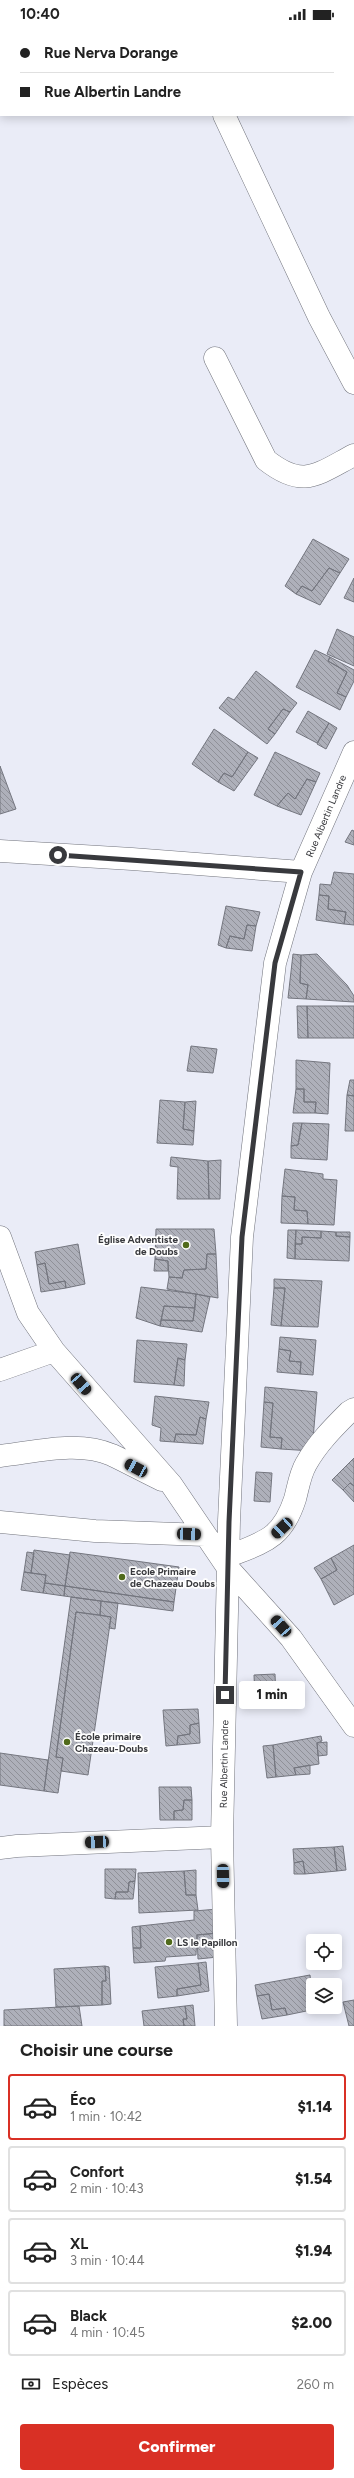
<!DOCTYPE html>
<html lang="fr">
<head>
<meta charset="utf-8">
<style>
  :root { --surface:#fff; --page:#f2f2f2; --text:#222; --muted:#767676; --line:#e0e0e0; --accent:#d93025 }
  body { margin:0; font-family:Figtree,sans-serif; background:var(--page); color:var(--text); height:100vh; display:flex; flex-direction:column; font-size:15px; white-space:nowrap }
  * { box-sizing:border-box; margin:0 }
  p { font-size:13px; color:var(--muted) }
  .icon { flex:none; width:22px; height:22px; fill:none; stroke:currentColor; stroke-width:2; stroke-linecap:round; stroke-linejoin:round }
  .map { position:relative; height:1998px; overflow:hidden }
  .drawer { display:flex; flex-direction:column; background:var(--surface); flex:1 }
  .drawer>* { flex:none }
  .top-card { position:absolute; left:0px; top:0px; width:354px; height:88px; box-shadow:0 2px 10px #0003; display:grid; align-content:center; height:88px; padding:0 20px; background:var(--surface) }
  .tools { position:absolute; left:306px; top:1906px; display:grid; gap:8px }
  .tools a { display:grid; place-items:center; width:36px; height:36px; border-radius:4px; background:var(--surface); box-shadow:0 2px 10px #0003; font-size:20px }
  .end { position:absolute; width:18px; height:18px; margin:-9px; border:5px solid #38393d; background:#fff; box-shadow:0 0 0 2px #fff }
  .from { border-radius:50% }
  .bubble { position:absolute; height:28px; border-radius:4px; background:var(--surface); box-shadow:0 2px 10px #0003; font-size:13px; font-weight:800; line-height:28px; text-align:center }
  .car { position:absolute; width:12px; height:24px; margin:-12px -6px; border-radius:5px; box-shadow:0 0 3px 1px #0007; background:linear-gradient(#222 24%,#8ab4d8 0 40%,#222 0 76%,#8ab4d8 0 86%,#222 0) }
  .top-card b { display:flex; align-items:center; gap:14px; height:38px; font-size:15px }
  .top-card b+b { border-top:1px solid var(--line) }
  .top-card i { width:10px; height:10px; background:var(--text) }
  ul { padding:0; list-style:none }
  li { display:flex; align-items:center; gap:12px; height:66px; margin:0 8px 6px; padding:0 12px; border:2px solid var(--line); border-radius:4px }
  li div { flex:1 }
  li b { display:block; font-size:15px }
  li em { font-style:normal; font-weight:800 }
  li.active { border-color:var(--accent) }
  li>.icon { width:36px; height:36px; stroke-width:1.5 }
  h2 { padding:0 20px; font-size:18px; line-height:48px }
  .pay { display:flex; align-items:center; gap:10px; height:44px; padding:0 20px; font-size:15px }
  .pay p { margin-inline-start:auto }
  .primary-button { display:flex; gap:8px; margin-top:auto; padding:8px 20px }
  .primary-button a { flex:1; height:46px; border-radius:4px; background:var(--accent); color:#fff; font-size:16px; font-weight:800; line-height:46px; text-align:center }
  .status { display:flex; justify-content:space-between; align-items:center; height:28px; padding:0 20px; background:var(--surface); direction:ltr }
  .status svg { height:11px; fill:currentColor }
  .map>svg:first-child { display:block }
</style>
</head>
<body>
<div class="status"><b>10:40</b><svg viewBox="0 0 49 12"><path d="M0 12V9h3v3zM5 12V6h3v6zM10 12V3h3v9zM15 12V0h3v12zM26 1h20v11H26zM47 4h2v5h-2z"/></svg></div>
<div class="map">
<svg width="354" height="1998" viewBox="0 0 354 1998">
  <defs>
    <pattern id="building-back-hatch" width="6" height="6" patternUnits="userSpaceOnUse"><rect width="6" height="6" fill="#aeb0ba"/><path d="M-1 5l2 2M0 0l6 6M5-1l2 2" fill="none" stroke="#8f9098"/></pattern>
  </defs>
  <rect width="100%" height="100%" fill="#eaecf7"/>
  <path fill="url(#building-back-hatch)" stroke="#74767f" d="M313 511 349 531 340 545 329 540 312 563 302 558 296 566 285 558Z
    M329 540 340 545 320 577 296 566 302 558 312 563Z
    M354 550V574L344 570Z
    M337 601 354 609V638L327 626Z
    M315 622 330 629 328 633 347 644 337 665 346 669 340 682 296 659Z
    M330 629 354 642V653L346 669 337 665 347 644 328 633Z
    M256 643 297 675 290 684 283 681 268 701 275 706 267 716 219 680 228 669 234 672Z
    M283 681 290 684 275 706 268 701Z
    M308 683 329 695 317 715 296 704Z
    M329 695 337 700 326 721 317 716Z
    M214 701 248 724 232 749 224 745 218 754 192 736Z
    M248 724 258 730 234 763 218 754 224 745 232 749Z
    M275 724 320 745 316 754 307 751 295 771 288 765 277 778 254 767Z
    M0 738 16 781 0 786Z
    M307 751 316 754 301 787 277 778 288 765 295 771Z
    M352 802 354 803V817L345 814Z
    M334 844 354 846V897L344 896 346 884 328 881 329 868 319 867 320 856 331 857Z
    M319 867 329 868 328 881 346 884 344 896 316 892Z
    M226 878 260 884 256 898 247 897 244 911 230 908 226 920 218 917Z
    M247 897 256 898 252 923 226 920 230 908 244 911Z
    M293 926 301 927 300 955 308 957 306 971 288 970Z
    M317 926 347 957 354 968V974L306 971 308 957 300 955 301 927Z
    M297 978H307L308 1010H298Z
    M307 978H354V1010H308Z
    M191 1018 217 1021 213 1045 187 1043Z
    M296 1032 330 1035 328 1086 315 1085 316 1074H304V1061H296Z
    M350 1052H354V1068L347 1067Z
    M296 1061H304V1074H316L315 1085H293Z
    M347 1067 354 1068V1103H345Z
    M160 1072 185 1074 183 1101 194 1103 193 1117 157 1115Z
    M196 1073 194 1103 183 1101 185 1074Z
    M293 1095H302L298 1117 291 1118Z
    M302 1095 329 1096 327 1132 291 1130V1118L298 1117Z
    M171 1129 208 1133 209 1171H177L178 1139 170 1138Z
    M221 1132 220 1171H209L208 1133Z
    M285 1141 323 1146V1151L337 1152 334 1197 308 1196 307 1183 294 1182 295 1169 282 1168Z
    M282 1168 295 1169 294 1182 307 1183 308 1196 281 1195Z
    M156 1201H214L216 1226H207L206 1241 184 1242 182 1250 169 1249 168 1233 155 1231Z
    M288 1202H296L295 1231 287 1230Z
    M296 1202 321 1203V1210L302 1209V1216H295Z
    M321 1203 336 1204V1208L350 1209 349 1233 295 1231V1216H302V1209L321 1210Z
    M336 1204H350V1209L336 1208Z
    M78 1216 85 1256 66 1260 65 1253 49 1256 45 1235 37 1237 35 1224Z
    M207 1226H216L218 1270 167 1261 169 1249 182 1250 184 1242 206 1241Z
    M155 1231 168 1233V1243H154Z
    M45 1235 49 1256 65 1253 66 1260 41 1264 37 1237Z
    M274 1251 322 1253 318 1299 281 1298 285 1260H274Z
    M141 1259 196 1266 195 1280 164 1278 160 1298 136 1290Z
    M274 1260H285L281 1298 271 1297Z
    M196 1266 210 1269 202 1304 160 1298 161 1292 193 1293Z
    M164 1278 195 1280 193 1293 161 1292Z
    M280 1309 316 1312 313 1347 300 1346 301 1334 289 1333 291 1323 279 1321Z
    M137 1312 187 1316 185 1332 178 1330 174 1357 134 1354Z
    M279 1321 291 1323 289 1333 301 1334 300 1346 277 1344Z
    M178 1330 185 1332 184 1358 174 1357Z
    M265 1359 317 1364 312 1423 281 1421 282 1410 270 1409 273 1375 264 1374Z
    M155 1368 209 1374 206 1391 200 1389 196 1407 176 1406 174 1414 160 1413 161 1400 152 1397Z
    M264 1374 273 1375 270 1409 282 1410 281 1421 261 1419Z
    M200 1389 206 1391 203 1416 174 1414 176 1406 196 1407Z
    M354 1430V1458L350 1455 343 1462 332 1452Z
    M256 1444 272 1445 270 1474 254 1473Z
    M350 1455 354 1458V1474L343 1462Z
    M354 1517V1566L334 1577 321 1551 337 1542 331 1530Z
    M34 1522 70 1527 65 1558 45 1555 46 1547 31 1545Z
    M27 1524 34 1525 31 1545 24 1544Z
    M70 1524 179 1539 174 1574 65 1558Z
    M331 1530 337 1542 321 1551 314 1540Z
    M24 1544 46 1547 43 1565 21 1562Z
    M45 1555 65 1558 64 1568 43 1565Z
    M65 1558 174 1574 173 1583 64 1568Z
    M71 1569 101 1573 100 1587 76 1584 56 1729 63 1730 58 1765 44 1763Z
    M101 1573 118 1575 115 1601 109 1600 111 1589 100 1587Z
    M76 1584 111 1589 88 1747 61 1743 63 1730 56 1729Z
    M275 1646 276 1670 255 1671 254 1647Z
    M198 1681 199 1695 190 1697V1706L178 1708 177 1717 166 1718 163 1682Z
    M199 1695 200 1715 177 1717 178 1708 190 1706V1697Z
    M321 1708 322 1713 317 1715 319 1736 294 1740 296 1747 276 1749 273 1717Z
    M327 1714V1727L318 1728 317 1715Z
    M273 1717 276 1749 267 1750 263 1718Z
    M0 1725 48 1732 44 1763 0 1757Z
    M310 1737V1746L296 1747 294 1740Z
    M159 1759H191L192 1772H184L183 1782 174 1783V1792H160Z
    M184 1772H192V1792H174V1783L183 1782Z
    M343 1818 346 1842 337 1843 334 1819Z
    M334 1819 337 1843 305 1846 303 1833 294 1835 293 1821Z
    M303 1833 305 1846H294V1835Z
    M105 1841H136L135 1853 129 1854 128 1864H116L115 1871 105 1870Z
    M196 1842V1867H186L184 1843Z
    M184 1843 186 1867H196L198 1882 139 1885 138 1845Z
    M135 1853 133 1871H115L116 1864H128L129 1854Z
    M218 1881V1905L197 1907 196 1927 166 1929 165 1933 134 1935 133 1920H141L140 1898 194 1892V1883Z
    M140 1898 141 1920H133L132 1899Z
    M218 1905V1929L198 1931 197 1907Z
    M206 1934 209 1963 177 1968V1961L201 1957 198 1935Z
    M198 1935 201 1957 177 1961V1968L158 1970 155 1939Z
    M105 1938 109 1939 111 1976 102 1977V1953H106Z
    M105 1938 106 1953H102V1977L56 1979 54 1941Z
    M310 1947 313 1979 316 1981 287 1987 285 1980 272 1982 269 1966 257 1968 255 1957Z
    M269 1966 272 1982 285 1980 287 1987 262 1991 257 1968Z
    M354 1972V1998H349L343 1974Z
    M193 1977 195 1998H184L183 1991H187L185 1978Z
    M79 1978 82 1998H4V1982Z
    M185 1978 187 1991H183L184 1998H144L142 1983Z"/>
  <g fill="none" stroke-linecap="round" stroke-linejoin="round">
    <defs>
      <path id="minor" d="M224 87 319 289 354 355
        M215 330 266 432C303 461 316 447 354 427
        M0 823 132 831 301 844
        M0 1209 28 1285 54 1323 171 1456 228 1540 291 1610 354 1698
        M0 1342 54 1323
        M0 1428C36 1424 78 1412 112 1427 129 1435 145 1444 162 1452
        M0 1494 95 1503 205 1507
        M229 1528C264 1514 282 1511 295 1471 298 1460 300 1446 306 1436 317 1416 333 1400 349 1384L354 1381
        M0 1820 17 1818 222 1809
        M226 1998 222 1809 229 1493 242 1209 275 935 301 844 354 724"/>
    </defs>
    <use href="#minor" stroke="#72747d" stroke-width="23"/>
    <use href="#minor" stroke="#fff" stroke-width="22"/>
  </g>
  <g fill="none" stroke-linecap="round" stroke-linejoin="round">
    <path stroke="#38393d" stroke-width="5" d="M58 827 301 844 275 935 242 1209 229 1494 225 1667"/>
  </g>
  <g fill="#506a1b" stroke="#fff" stroke-width="1.5">
    <circle cx="186" cy="1217" r="4"/>
    <circle cx="122" cy="1549" r="4"/>
    <circle cx="67" cy="1714" r="4"/>
    <circle cx="169" cy="1914" r="4"/>
  </g>
  <g text-anchor="middle" dominant-baseline="central" stroke-width="3.5" stroke-linejoin="round" paint-order="stroke">
    <g font-size="10" fill="#38393d" stroke="#fff">
      <text transform="translate(326 788) rotate(-67)">Rue Albertin Landre</text>
      <text transform="translate(224 1736) rotate(-89)">Rue Albertin Landre</text>
    </g>
    <g font-size="10" font-weight="bold" fill="#38393d" stroke="#fff" text-anchor="start">
      <text x="178" y="1211" text-anchor="end">Église Adventiste<tspan x="178" dy="12">de Doubs</tspan></text>
      <text x="130" y="1543">Ecole Primaire<tspan x="130" dy="12">de Chazeau Doubs</tspan></text>
      <text x="75" y="1708">École primaire<tspan x="75" dy="12">Chazeau-Doubs</tspan></text>
      <text x="177" y="1914">LS le Papillon</text>
    </g>
  </g>
</svg>
<div class="tools">
<a><svg class="icon" aria-label="locate" viewBox="0 0 24 24"><circle cx="12" cy="12" r="6"/><path d="M12 2v4M12 18v4M2 12h4M18 12h4"/></svg></a>
<a><svg class="icon" aria-label="layers" viewBox="0 0 24 24"><path d="M12 4l9 5-9 5-9-5zM3 14l9 5 9-5"/></svg></a>
</div>
<i class="end from" style="left:58px;top:827px"></i>
<i class="end" style="left:225px;top:1667px"></i>
<div class="bubble" style="left:239px;top:1653px;width:66px">1 min</div>
<i class="car" style="left:81px;top:1356px;rotate:139deg"></i>
<i class="car" style="left:136px;top:1440px;rotate:298deg"></i>
<i class="car" style="left:282px;top:1500px;rotate:227deg"></i>
<i class="car" style="left:189px;top:1506px;rotate:92deg"></i>
<i class="car" style="left:281px;top:1598px;rotate:318deg"></i>
<i class="car" style="left:97px;top:1814px;rotate:267deg"></i>
<i class="car" style="left:223px;top:1848px;rotate:179deg"></i>
<div class="top-card">
<b><i class="from"></i>Rue Nerva Dorange</b>
<b><i></i>Rue Albertin Landre</b>
</div>
</div>
<section class="drawer">
<h2>Choisir une course</h2>
<ul>
<li class="active"><svg class="icon" aria-label="car" viewBox="0 0 24 24"><path d="M5 17H2v-5l4-1 3-4h7l3 4 3 1v5h-3M9 17h6M6 11h13"/><circle cx="7" cy="17" r="2"/><circle cx="17" cy="17" r="2"/></svg><div><b>Éco</b><p>1 min · 10:42</p></div><em>$1.14</em></li>
<li><svg class="icon" aria-label="car" viewBox="0 0 24 24"><path d="M5 17H2v-5l4-1 3-4h7l3 4 3 1v5h-3M9 17h6M6 11h13"/><circle cx="7" cy="17" r="2"/><circle cx="17" cy="17" r="2"/></svg><div><b>Confort</b><p>2 min · 10:43</p></div><em>$1.54</em></li>
<li><svg class="icon" aria-label="car" viewBox="0 0 24 24"><path d="M5 17H2v-5l4-1 3-4h7l3 4 3 1v5h-3M9 17h6M6 11h13"/><circle cx="7" cy="17" r="2"/><circle cx="17" cy="17" r="2"/></svg><div><b>XL</b><p>3 min · 10:44</p></div><em>$1.94</em></li>
<li><svg class="icon" aria-label="car" viewBox="0 0 24 24"><path d="M5 17H2v-5l4-1 3-4h7l3 4 3 1v5h-3M9 17h6M6 11h13"/><circle cx="7" cy="17" r="2"/><circle cx="17" cy="17" r="2"/></svg><div><b>Black</b><p>4 min · 10:45</p></div><em>$2.00</em></li>
</ul>
<div class="pay"><svg class="icon" aria-label="cash" viewBox="0 0 24 24"><path d="M3 7h18v10H3z"/><circle cx="12" cy="12" r="2"/></svg>Espèces<p>260 m</p></div>
<div class="primary-button"><a>Confirmer</a></div>
</section>
</body>
</html>
